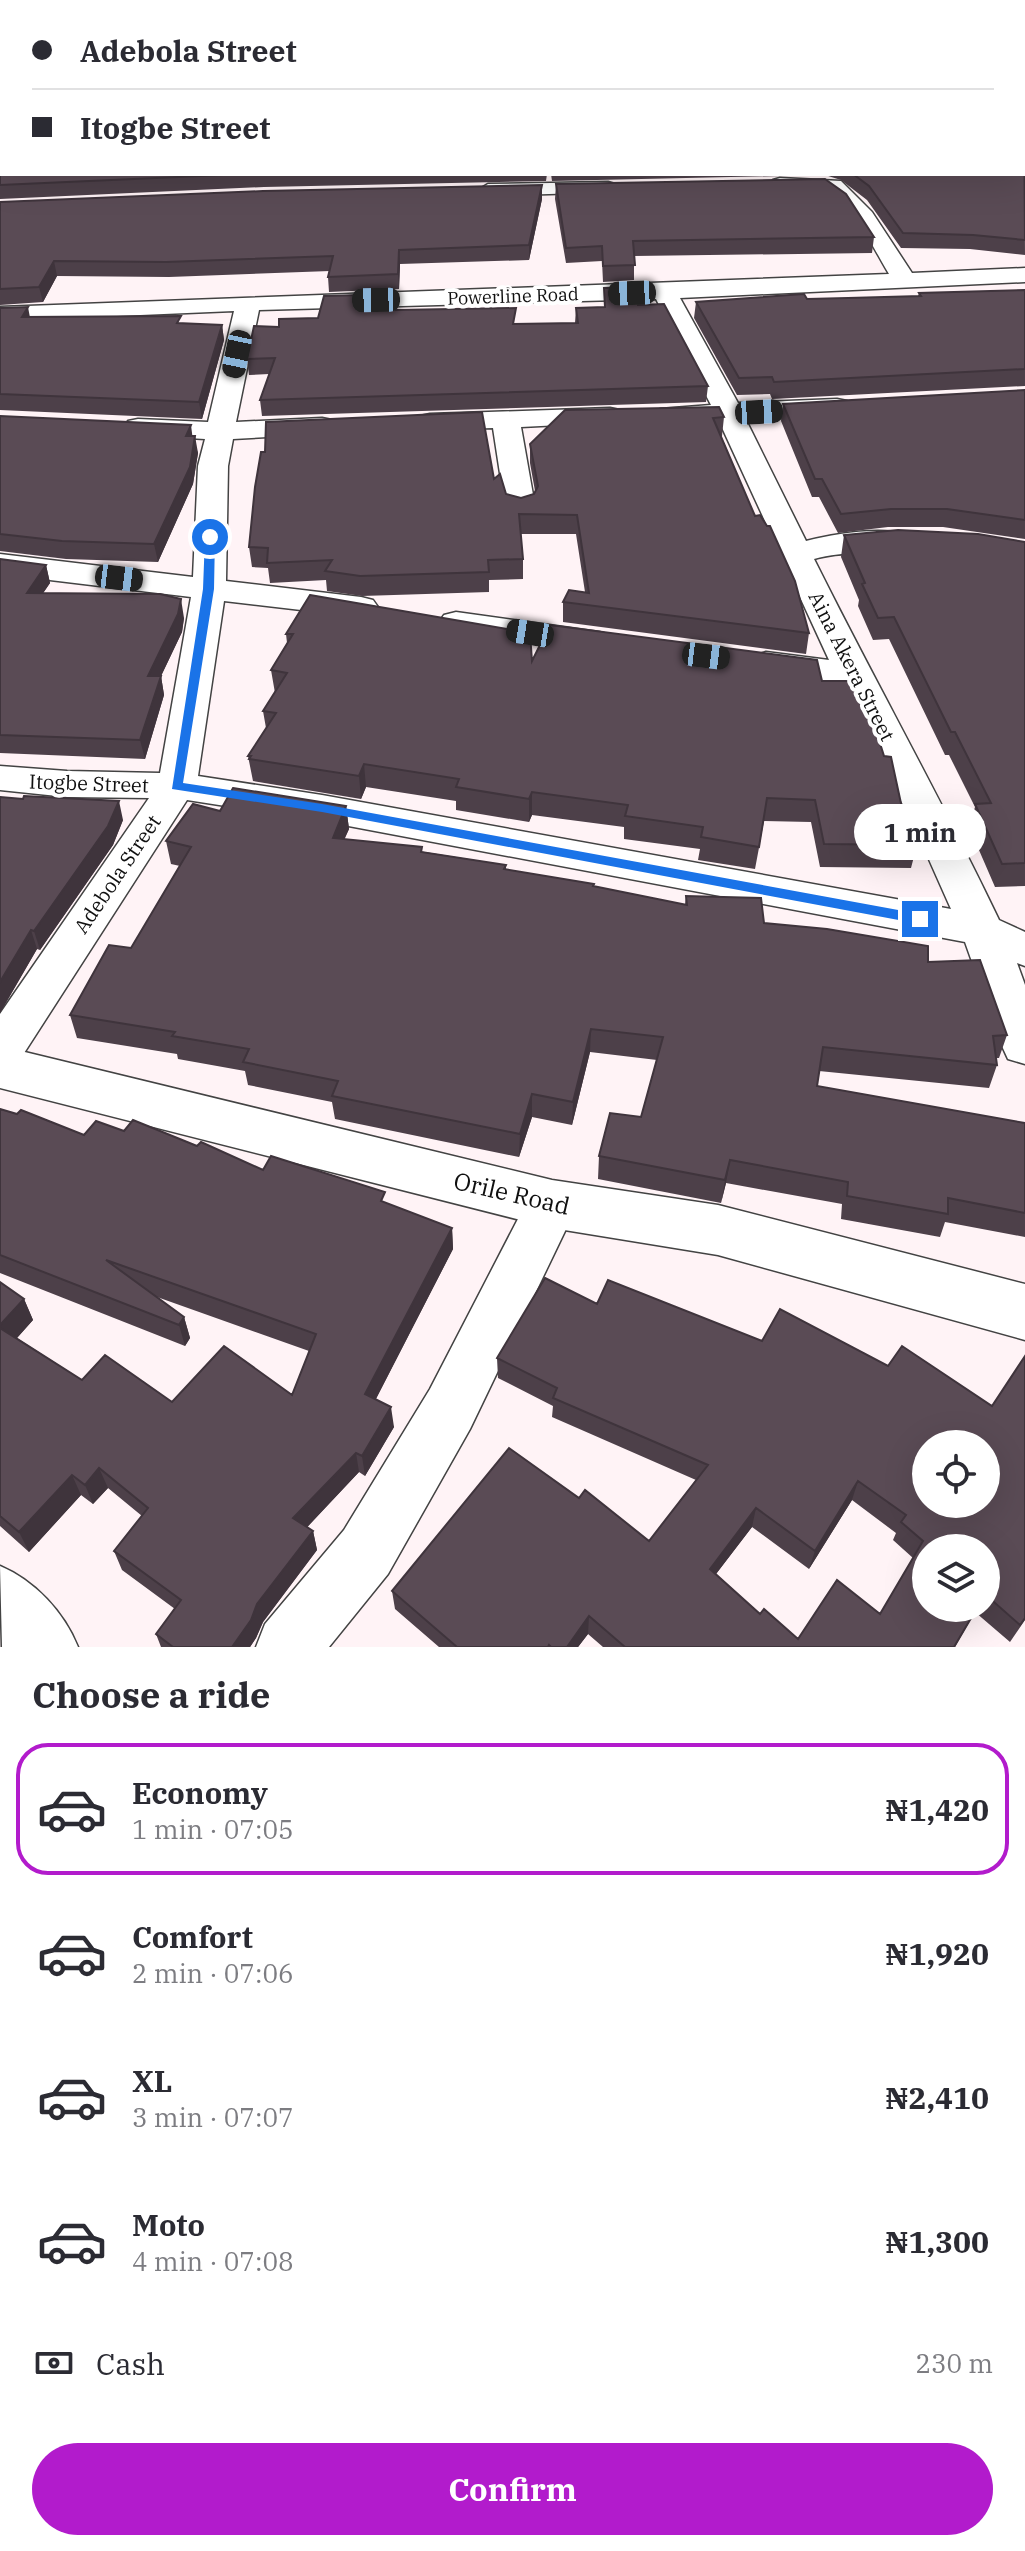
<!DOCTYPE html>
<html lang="en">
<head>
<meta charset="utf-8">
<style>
  :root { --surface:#fff; --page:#f7f7f7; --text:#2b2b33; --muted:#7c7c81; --line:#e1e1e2; --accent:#b21bcc }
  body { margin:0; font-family:"IBM Plex Serif",serif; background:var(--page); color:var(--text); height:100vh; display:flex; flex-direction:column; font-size:30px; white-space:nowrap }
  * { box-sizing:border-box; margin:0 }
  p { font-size:26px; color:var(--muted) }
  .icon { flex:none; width:44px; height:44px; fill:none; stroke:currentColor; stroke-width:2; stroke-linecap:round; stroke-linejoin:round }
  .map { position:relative; height:1647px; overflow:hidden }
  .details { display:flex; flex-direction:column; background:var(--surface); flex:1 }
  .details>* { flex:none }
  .guide { position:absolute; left:0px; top:0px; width:1026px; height:176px; box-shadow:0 8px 32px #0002; display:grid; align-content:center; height:176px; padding:0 32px; background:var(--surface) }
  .controls { position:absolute; left:912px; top:1430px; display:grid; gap:16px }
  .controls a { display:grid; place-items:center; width:88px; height:88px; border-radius:50%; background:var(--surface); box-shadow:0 8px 32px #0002; font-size:40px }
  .end { position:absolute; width:36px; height:36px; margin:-18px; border:10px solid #1a73e8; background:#fff; box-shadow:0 0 0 4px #fff }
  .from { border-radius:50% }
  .bubble { position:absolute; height:56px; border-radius:28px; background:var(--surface); box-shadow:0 8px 32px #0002; font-size:26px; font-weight:800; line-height:56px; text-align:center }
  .car { position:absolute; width:24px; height:48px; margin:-24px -12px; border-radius:10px; box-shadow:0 0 6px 2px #0007; background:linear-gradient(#222 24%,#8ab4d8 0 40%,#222 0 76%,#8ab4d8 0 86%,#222 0) }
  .guide b { display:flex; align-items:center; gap:28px; height:76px; font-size:30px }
  .guide b+b { border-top:2px solid var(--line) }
  .guide i { width:20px; height:20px; background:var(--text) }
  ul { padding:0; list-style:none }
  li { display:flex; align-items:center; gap:24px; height:132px; margin:0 16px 12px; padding:0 16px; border:4px solid transparent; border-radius:32px }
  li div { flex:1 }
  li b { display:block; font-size:30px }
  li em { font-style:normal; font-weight:800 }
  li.active { border-color:var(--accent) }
  li>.icon { width:72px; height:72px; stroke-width:1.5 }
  h2 { padding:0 32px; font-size:36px; line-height:96px }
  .pay { display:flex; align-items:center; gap:20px; height:88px; padding:0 32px; font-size:30px }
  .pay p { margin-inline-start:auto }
  .primary-button { display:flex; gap:16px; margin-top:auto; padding:16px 32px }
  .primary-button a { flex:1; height:92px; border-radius:48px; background:var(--accent); color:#fff; font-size:32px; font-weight:800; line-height:92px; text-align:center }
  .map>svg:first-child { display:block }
</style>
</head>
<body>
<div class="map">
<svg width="1025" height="1647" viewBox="0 0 1025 1647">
  <rect width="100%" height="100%" fill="#fff3f6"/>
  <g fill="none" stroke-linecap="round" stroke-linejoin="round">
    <defs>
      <path id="minor" d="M780 178 841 181 872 212 912 273 1025 268V282L680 298 738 403 837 399 847 401 851 407 847 413 837 415 746 420 806 541C836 533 878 527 909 534L914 541 909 548C878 555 845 550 814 559 874 680 941 798 999 920L1025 932V966L1017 963 1025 985V1064L1008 1059 1002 1046 965 942 322 821 187 800 17 1064 0 1069V1014L149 798 67 797 0 790V766L67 771 160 773 191 597 0 574V554L193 577 198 466 205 439 138 435 128 433 124 427 128 421 138 419 208 422 234 311 0 321V307L889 274C876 253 852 202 830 192 814 185 790 193 773 188L770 184 773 180ZM656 299 711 405 660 409 656 415 660 421 670 423 719 421 829 660 766 652 754 656 748 663 754 670 840 683 915 828 951 909 322 795 198 776 224 601 361 617 373 614 378 607 373 600 361 597 226 581 228 466 233 439 322 434 332 432 336 426 332 420 322 418 236 422 259 310Z
        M608 182 615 184 618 188 615 192 488 196 478 190 488 184Z
        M610 408 620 410 624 416 620 422 521 427 535 506 531 512 520 515 509 512 505 506 493 428 430 430 420 428 416 422 420 416 430 414Z
        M456 612 599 632 611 635 616 642 611 649 599 652 444 629 439 622 444 615Z
        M552 1182 570 1188 578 1204 470 1429 388 1574 329 1647H256L265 1624 344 1530 430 1389 534 1188Z
        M0 1566C35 1581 64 1612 78 1647H2Z"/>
      <path id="tertiary" d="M0 1046 552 1180 718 1205 1025 1284V1340L718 1255 552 1228 0 1088Z"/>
    </defs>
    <use href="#minor" stroke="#434343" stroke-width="3"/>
    <use href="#tertiary" stroke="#434343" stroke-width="3"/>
    <use href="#minor" fill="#fff" fill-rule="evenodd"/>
    <use href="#tertiary" fill="#fff" fill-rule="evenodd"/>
  </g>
  <path fill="#4d4049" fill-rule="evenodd" d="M1025 0V8L2 174H547L546 181 264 187 0 199V139Z
    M1024 9 1025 255 970 249 901 248 867 200 841 180 825 175 552 181 551 174H1024Z
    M556 184 874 237 872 253 634 256V280L603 282 602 261 566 263 555 199Z
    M542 199 529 260 400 264 399 289 329 292 328 277 330 271 169 277 57 276 43 302 0 305V202Z
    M604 288 638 305 708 386 706 402 262 416 260 400 269 374 249 375 247 359 279 327 318 318 398 310 516 324 575 323 576 308 604 307Z
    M1025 290V386L772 399 770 394 737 395 694 318 696 302 918 296 919 293Z
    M0 308 30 317 222 325 224 340 202 419 0 410Z
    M1025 390V539L943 527H888L838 533 819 497H812L781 421 783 404Z
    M565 410 724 417 722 436H721L755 516 809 633 806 654 563 622V602L585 592 576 534H521L523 559V579L489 580V592L362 596 327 591 326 580 270 583 268 568 252 567 249 547 494 479 506 494 521 498 534 494 535 491 530 463V444Z
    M0 416 192 436 198 453 193 484 158 562 66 559 0 551Z
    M844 535 1025 542V886L995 887 969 827 975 807 949 755H945L889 639 873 640 858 606 859 600 841 557Z
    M0 559 46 565 50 583 43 593 184 618 182 632 161 676 164 695 145 759 0 753Z
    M286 634 532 661 822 681 884 756 917 845 911 868 820 867 811 822 764 821 755 869 698 860 700 849 624 839V827L532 815 529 822 456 810V801L366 787 361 799 253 781 248 756 266 728 263 711 275 693 271 670 287 643Z
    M0 797 123 820 113 845 40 950 37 949 0 1013Z
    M346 806 349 829 344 839 506 865V869L685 905 686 896 764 923 928 962 1007 1035 999 1058H996L997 1065 989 1088 819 1071 817 1086 1025 1123V1237L945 1222 940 1237 841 1219 842 1204 726 1183 721 1203 598 1179 599 1156 641 1117 657 1060 590 1052 572 1125 532 1117 519 1157 335 1119 332 1102 248 1085 245 1071 178 1059 177 1054 77 1038 70 1015 131 948 180 866 171 864 166 841 220 811Z
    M0 1109 84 1135 124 1131 197 1146 263 1170 386 1203 452 1228 453 1249 376 1399 394 1427 365 1476 359 1472 307 1527 313 1531 317 1550 263 1622 256 1638 250 1647H161L156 1634 175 1609 122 1570 114 1551 142 1516 108 1488 93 1504 81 1495 29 1552 0 1526V1282L24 1299 33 1320 17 1338 82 1380 172 1402 292 1395 309 1351 157 1297 184 1317 190 1338 185 1346 0 1273Z
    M545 1278 597 1304 608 1280 762 1341 780 1309 888 1366 902 1346 992 1406 1025 1356V1620L1010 1642 975 1612 955 1647H603L588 1634 578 1647H439L395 1609 392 1591 509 1448 579 1498 585 1490 649 1541 696 1480 552 1417 553 1406 498 1378 497 1358ZM926 1444H986V1504H926ZM852 1500 896 1533 893 1540 913 1558 880 1614 837 1580 798 1639 764 1609 760 1614 716 1574 752 1527 809 1569ZM926 1548H986V1608H926Z"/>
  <path fill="#3f343c" d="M542 185V199L529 260V245Z
    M399 250 400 264 399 289 398 274Z
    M54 261 57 276 43 302 39 287Z
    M28 307 31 323 22 317Z
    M222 325 224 340 202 419 199 402Z
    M191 425 193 441 186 436Z
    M195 436 198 453 193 484 158 562 154 544Z
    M46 565 50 583 31 611 27 593Z
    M181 599 184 618 182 632 152 695 148 676Z
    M161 676 164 695 145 759 140 740Z
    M364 764 366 787 361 799 359 776Z
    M532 792V815L529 822V799Z
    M119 801 123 820 113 845 40 950 34 931Z
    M346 806 349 829 335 861 333 838Z
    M31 930 37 949 0 1013V982Z
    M591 1029 590 1052 572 1125 573 1102Z
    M532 1094V1117L519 1157 520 1134Z
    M730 1160 726 1183 721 1203 725 1180Z
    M452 1228 453 1249 368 1414 365 1394Z
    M24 1299 33 1320 8 1348 0 1330V1325Z
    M184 1317 190 1338 185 1346 179 1325Z
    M391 1407 394 1427 365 1476 362 1456Z
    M356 1453 359 1472 298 1537 293 1518Z
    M99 1468 108 1488 93 1504 85 1485Z
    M72 1475 81 1495 29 1552 19 1532Z
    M858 1481 852 1500 809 1569 815 1551Z
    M756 1508 752 1527 706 1587 710 1569Z
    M313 1531 317 1550 263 1622 256 1638 250 1647H232L257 1604Z
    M589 1616 588 1634 578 1647H567Z"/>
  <path fill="#5a4b55" stroke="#3f343c" stroke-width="2" fill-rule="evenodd" d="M0 0H1025V2L1024 6V2H2V174H245L0 185Z
    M1024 9H1025L1024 70Z
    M1024 72 1025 76 1024 106Z
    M1024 107 1025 240 973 235 903 233 869 186 853 174H1024Z
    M825 179 846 194 874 237 633 241 635 265 603 266 602 246 566 248 556 184Z
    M542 185 529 245 399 250 398 274 328 277 333 256 166 262 54 261 39 287 0 289V202L263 191Z
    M637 287 638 305 664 304 708 386 260 400 275 358 247 359 254 326 279 327V319L318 318 324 296 397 294 396 310 516 308 513 324 578 323 576 308 605 307 604 288Z
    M1025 290V369L774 382 772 377 739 378 696 302 804 294 807 299 848 298 921 296 919 293Z
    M28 307 22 317 181 316 177 323 222 325 199 402 0 394V308Z
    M1025 390V520L947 509H891L841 514 822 479H815L783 404Z
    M719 407 724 417 713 418 755 516 760 515 767 526H770L795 581 809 633 563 602 569 590 589 593 577 515 519 514 523 559 488 560 489 572 360 576 325 571 332 560 267 563 268 548 249 547 255 487 261 452H265L266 422 482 412 494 479 500 474 506 494 521 498 534 494 538 486 530 444 565 410Z
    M0 416 191 425 186 436H195L190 467 154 544 62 541 0 534Z
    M898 530 978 534 1025 542V863L1002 864 975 804 991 803 955 732H951L894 617 878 618 862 584 865 583 844 535Z
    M0 559 46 565 27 593 160 594 181 599 178 614 148 676H161L140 740 0 735Z
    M310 595 530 633 532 661 550 625 817 660 822 681H851L873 721 884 756 891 757 902 808H907L917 845 824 844 815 800 767 798 759 847 701 837 703 827 625 816 628 805 532 792 529 799 456 787 459 779 364 764 359 776 249 759 251 756H248L276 713 263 711 287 673 271 670 293 634H286Z
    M233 788 346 806 333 838 422 847 421 852 506 865 504 869 594 884 593 886 687 905 686 896 761 898 764 923 827 929 928 946V962L980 960 1007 1035 993 1036 997 1065 823 1047 817 1086 1025 1123V1213L948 1198V1214L847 1196 848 1182 730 1160 725 1180 599 1156 610 1113 641 1117 663 1037 591 1029 573 1102 532 1094 520 1134 332 1096 338 1081 243 1062 249 1049 172 1036 175 1032 70 1015 109 945 131 948 191 847 166 841 193 804 220 811Z
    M24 796 119 801 108 826 34 931 31 930 0 982V797L23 799Z
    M0 1109 17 1114 21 1110 84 1135 96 1121 124 1131 133 1120 197 1146 201 1142 263 1170 271 1156 385 1192 381 1201 452 1228 365 1394 391 1407 362 1456 356 1453 293 1518 313 1531 257 1604 251 1620 232 1647H173L156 1634 181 1600 114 1551 148 1508 99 1468 85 1485 72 1475 19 1532 0 1516V1328L82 1380 105 1355 172 1402 224 1346 292 1395 316 1334 106 1260 184 1317 179 1325 0 1255Z
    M545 1278 597 1304 608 1280 762 1341 780 1309 888 1366 902 1346 992 1406 1025 1356V1618L1020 1625 986 1595V1548H926V1608H977L954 1647H625L589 1616 567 1647H551L549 1645 548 1647H457L392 1591 509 1448 579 1498 585 1490 649 1541 708 1465 553 1398 557 1388 497 1358ZM926 1444H986V1504H926ZM858 1481 906 1515 901 1522 923 1541 880 1614 837 1580 798 1639 764 1609 760 1614 710 1569 756 1508 815 1551Z
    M0 1282 24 1299 0 1325Z"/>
  <path fill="#1a73e8" d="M210 534 215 537 214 589 183 783 322 804 920 914 927 919 920 924 322 812 172 789 203 589 205 537Z"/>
  <g text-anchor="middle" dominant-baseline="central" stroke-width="8" stroke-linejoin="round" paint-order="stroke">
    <g font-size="18" fill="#101010" stroke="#fff">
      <text transform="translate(513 296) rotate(-2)">Powerline Road</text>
    </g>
    <g font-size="20" fill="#101010" stroke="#fff">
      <text transform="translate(852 666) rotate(63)">Aina Akera Street</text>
      <text transform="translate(89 783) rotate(2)">Itogbe Street</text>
      <text transform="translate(117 874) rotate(-56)">Adebola Street</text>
    </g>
    <g font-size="24" fill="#101010" stroke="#fff">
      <text transform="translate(512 1193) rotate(13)">Orile Road</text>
    </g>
  </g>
</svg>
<div class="controls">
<a><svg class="icon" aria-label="locate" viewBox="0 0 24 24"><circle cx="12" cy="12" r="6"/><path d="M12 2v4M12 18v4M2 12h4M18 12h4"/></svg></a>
<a><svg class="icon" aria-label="layers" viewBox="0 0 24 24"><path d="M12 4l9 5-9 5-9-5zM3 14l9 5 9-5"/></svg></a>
</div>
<i class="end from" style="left:210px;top:537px"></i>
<i class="end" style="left:920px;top:919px"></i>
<div class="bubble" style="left:854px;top:804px;width:132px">1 min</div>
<i class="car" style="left:632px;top:293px;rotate:268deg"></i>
<i class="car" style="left:376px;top:300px;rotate:269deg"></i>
<i class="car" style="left:237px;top:354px;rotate:192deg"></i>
<i class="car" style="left:759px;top:412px;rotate:87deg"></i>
<i class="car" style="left:119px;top:578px;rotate:97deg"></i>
<i class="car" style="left:530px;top:633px;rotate:279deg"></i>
<i class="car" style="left:706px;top:656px;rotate:97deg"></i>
<div class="guide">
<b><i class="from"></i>Adebola Street</b>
<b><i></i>Itogbe Street</b>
</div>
</div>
<section class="details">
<h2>Choose a ride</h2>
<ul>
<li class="active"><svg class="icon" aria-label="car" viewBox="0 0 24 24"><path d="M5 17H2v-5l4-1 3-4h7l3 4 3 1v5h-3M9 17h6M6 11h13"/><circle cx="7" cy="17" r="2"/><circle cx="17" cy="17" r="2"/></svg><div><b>Economy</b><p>1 min · 07:05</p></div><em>₦1,420</em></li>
<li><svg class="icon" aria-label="car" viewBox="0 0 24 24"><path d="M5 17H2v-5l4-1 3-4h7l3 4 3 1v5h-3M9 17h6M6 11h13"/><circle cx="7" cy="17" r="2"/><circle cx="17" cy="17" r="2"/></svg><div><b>Comfort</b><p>2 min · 07:06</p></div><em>₦1,920</em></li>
<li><svg class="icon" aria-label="car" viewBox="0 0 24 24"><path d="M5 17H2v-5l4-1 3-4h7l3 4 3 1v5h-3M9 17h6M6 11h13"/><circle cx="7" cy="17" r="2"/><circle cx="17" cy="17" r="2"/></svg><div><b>XL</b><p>3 min · 07:07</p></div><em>₦2,410</em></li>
<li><svg class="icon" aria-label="car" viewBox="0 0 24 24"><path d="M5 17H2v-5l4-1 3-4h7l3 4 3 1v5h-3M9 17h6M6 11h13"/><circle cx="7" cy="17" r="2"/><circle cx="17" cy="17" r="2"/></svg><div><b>Moto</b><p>4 min · 07:08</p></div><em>₦1,300</em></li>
</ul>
<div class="pay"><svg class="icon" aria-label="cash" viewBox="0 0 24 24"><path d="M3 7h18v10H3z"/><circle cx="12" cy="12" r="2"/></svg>Cash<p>230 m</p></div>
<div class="primary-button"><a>Confirm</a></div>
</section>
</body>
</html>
